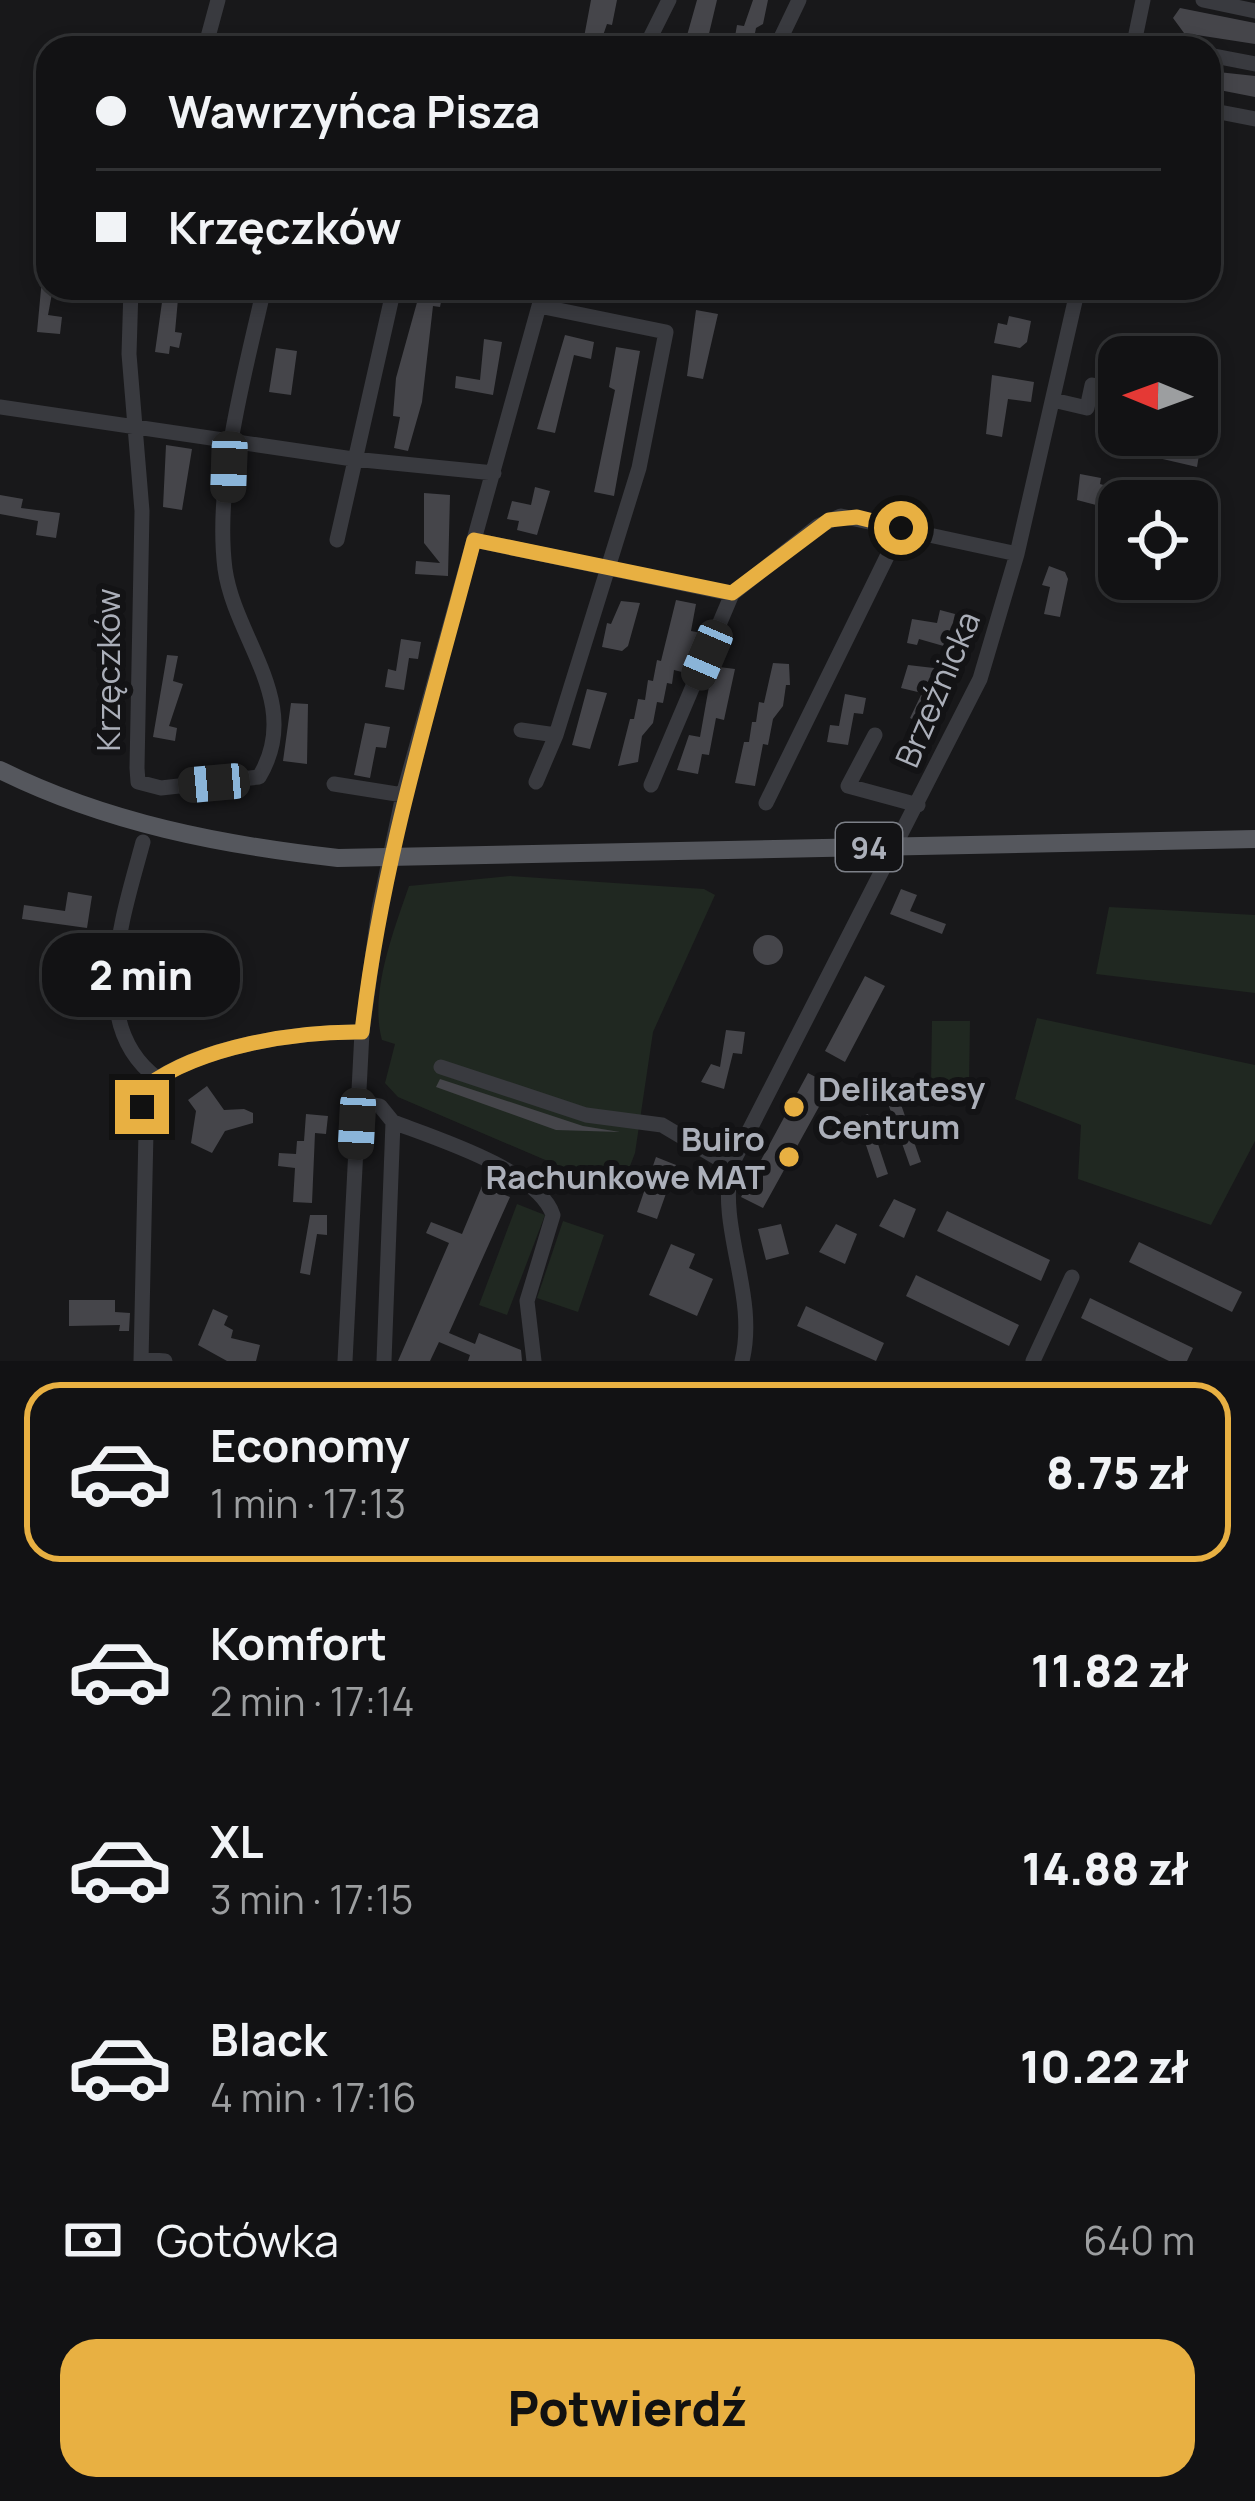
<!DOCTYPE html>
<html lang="pl">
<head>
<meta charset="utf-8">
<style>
  :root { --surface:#121214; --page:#1f2022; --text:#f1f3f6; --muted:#9c9ea0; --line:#313234; --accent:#e8b042 }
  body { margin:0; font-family:Manrope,sans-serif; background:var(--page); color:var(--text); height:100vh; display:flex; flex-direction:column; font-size:45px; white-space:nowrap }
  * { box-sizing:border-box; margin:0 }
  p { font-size:39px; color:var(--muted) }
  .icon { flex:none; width:66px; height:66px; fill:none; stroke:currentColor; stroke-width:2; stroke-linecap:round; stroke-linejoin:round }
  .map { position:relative; height:1361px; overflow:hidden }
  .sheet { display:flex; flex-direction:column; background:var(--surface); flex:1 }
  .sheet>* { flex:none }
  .hud { position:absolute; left:36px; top:36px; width:1185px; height:264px; border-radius:36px; box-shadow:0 6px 18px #0003,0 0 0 3px var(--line); display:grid; align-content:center; height:264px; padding:0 60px; background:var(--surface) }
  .needle { width:78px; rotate:271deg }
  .tools { position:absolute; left:1098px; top:336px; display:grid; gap:24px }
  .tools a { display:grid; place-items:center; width:120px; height:120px; border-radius:24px; background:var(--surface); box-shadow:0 6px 18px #0003,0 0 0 3px var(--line); font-size:60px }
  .end { position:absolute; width:54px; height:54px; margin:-27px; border:15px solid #e8b042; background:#111; box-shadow:0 0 0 6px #111 }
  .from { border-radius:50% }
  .bubble { position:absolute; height:84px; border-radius:36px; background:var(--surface); box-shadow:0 6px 18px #0003,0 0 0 3px var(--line); font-size:39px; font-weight:800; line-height:84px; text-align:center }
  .car { position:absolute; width:36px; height:72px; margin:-36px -18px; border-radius:15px; box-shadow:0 0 9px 3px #0007; background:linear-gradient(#222 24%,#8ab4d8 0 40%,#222 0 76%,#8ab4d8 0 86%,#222 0) }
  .hud b { display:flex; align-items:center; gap:42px; height:114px; font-size:45px }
  .hud b+b { border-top:3px solid var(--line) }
  .hud i { width:30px; height:30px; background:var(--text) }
  ul { padding:21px 0 0; list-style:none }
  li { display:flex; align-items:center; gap:36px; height:180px; margin:0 24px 18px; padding:0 36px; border:6px solid transparent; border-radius:36px }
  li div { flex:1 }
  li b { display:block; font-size:45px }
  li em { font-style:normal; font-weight:800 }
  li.selected { border-color:var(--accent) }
  li>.icon { width:108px; height:108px; stroke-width:1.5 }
  .pay { display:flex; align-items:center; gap:30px; height:132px; padding:0 60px; font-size:45px }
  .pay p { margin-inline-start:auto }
  .button { display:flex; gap:24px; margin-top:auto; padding:24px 60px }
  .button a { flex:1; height:138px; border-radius:36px; background:var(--accent); color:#111; font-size:48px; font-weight:800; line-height:138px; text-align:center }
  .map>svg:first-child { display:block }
</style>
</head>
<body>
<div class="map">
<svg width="1255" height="1361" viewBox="0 0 1255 1361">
  <rect width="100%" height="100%" fill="#18181a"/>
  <path fill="#202821" d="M510 876 704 889 715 895 653 1032 635 1153 620 1192 398 1097 385 1083 395 1044 382 1040C369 993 394 930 409 886Z
    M1109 907 1255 915V993L1096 974Z
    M1037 1018 1255 1065V1141L1211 1225 1078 1179 1081 1125 1015 1099Z
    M932 1021H970L969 1084 931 1083Z
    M517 1204 545 1215 507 1315 479 1305Z
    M563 1221 604 1235 578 1312 537 1298Z"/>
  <path fill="#45454a" d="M591 0H617L612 25 607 24 599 47 582 48Z
    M697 0H717L707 42 686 39Z
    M753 0H768L763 24 756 28 752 48H733L737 25 744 26Z
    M1180 8 1255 23V44L1184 33 1173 18Z
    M1209 71 1255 76V97L1209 88Z
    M43 268H48V288H53L48 315 62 317 60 334 37 332Z
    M164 288H179L175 332 182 333 179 348 170 346 169 354 155 352Z
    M421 288 443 292 440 307 433 306 422 402 408 451 394 448 400 417 393 416 396 378Z
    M696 310 718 314 703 379 687 376Z
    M1009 316 1031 321 1027 342 1020 348 994 343 998 323 1007 325Z
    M565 335 594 342 591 359 574 355 555 433 537 429Z
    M484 339 502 342 493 395 455 388 456 376 480 380Z
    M616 347 640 351 614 496 594 492 615 390 609 387Z
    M276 348 297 351 291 395 269 392Z
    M992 375 1034 382 1031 402 1008 399 1002 437 986 434Z
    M1165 435 1202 437 1197 467 1154 457Z
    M166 445 192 449 182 510 163 507Z
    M1080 474 1101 478 1100 484 1142 496 1141 501H1119V511L1077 500Z
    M535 487 550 491 537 535 517 530 519 521 507 519 512 501 531 505Z
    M424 493 450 495 448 576 415 574 416 561 440 563 424 543Z
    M0 495 23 499 21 508 60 513 56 538 36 535 38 521 0 514Z
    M1049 566 1065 572 1068 579 1060 617 1044 614 1050 587 1042 585Z
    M676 600 696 604 691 631 702 633 686 673 674 670 672 684 667 683 663 703 657 702 653 723 642 736 638 762 618 766 630 719H634L638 699 645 700 648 680 653 681 657 660 661 661Z
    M621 601 640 603 628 646 622 651 602 647 607 623 611 624Z
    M940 610 955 614 947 647 919 639 917 645 907 643 912 619 937 623Z
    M401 639 421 642 418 659 409 658 404 690 385 687 388 669 396 671Z
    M167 655 178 656 173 681 183 684 169 726 177 728 175 741 153 737Z
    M773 663 789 664 790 685H786L783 706 773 719 768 745 763 744 755 786 735 783 744 742H749L752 722H756L759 702 764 703Z
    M908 665 951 670 929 727 910 718 922 693 901 688Z
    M719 667 735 669 724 720 716 718 709 755 702 754 698 774 677 770 689 735 700 737 711 675H718Z
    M587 689 607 693 590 749 572 745Z
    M845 694 866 698 863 714 854 713 848 745 827 742 830 725 839 726Z
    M291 703 308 704 307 764 283 761Z
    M365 723 390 727 386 748 376 747 370 778 354 775Z
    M901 889 917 895 910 911 946 924 942 934 890 914Z
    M68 892 92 896 87 928 22 919 24 905 65 911Z
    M753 950a15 15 0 1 1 30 0a15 15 0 1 1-30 0Z
    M865 976 885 986 845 1062 825 1051Z
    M726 1030 745 1032 742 1054 733 1053 724 1089 701 1082 711 1064 720 1067Z
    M808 1073 831 1085 763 1208 741 1197Z
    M440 1079 583 1126 620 1132 556 1130 436 1087Z
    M207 1086 224 1110 244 1109 253 1113V1123L225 1131 212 1153 191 1143 196 1111 188 1100Z
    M896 1090 921 1162 910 1166 885 1095Z
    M306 1114 328 1116 326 1134 315 1133 312 1203 293 1202 295 1168 278 1166 279 1153 296 1154 297 1141H304Z
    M868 1114 888 1174 877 1178 857 1118Z
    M656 1157 676 1165 657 1219 637 1212Z
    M482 1186 510 1197 449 1333 475 1344 479 1333 521 1350 522 1361H468L470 1355 439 1342 430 1361H398L449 1243 426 1233 431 1222 462 1234Z
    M894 1199 916 1209 904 1238 879 1226Z
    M947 1211 1050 1260 1041 1281 937 1231Z
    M310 1215H327V1235L317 1234 310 1275 300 1273Z
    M781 1224 789 1254 766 1260 758 1229Z
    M836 1224 857 1234 845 1264 819 1252Z
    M1139 1242 1242 1292 1232 1312 1129 1262Z
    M671 1244 695 1254 689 1268 713 1279 697 1316 649 1295Z
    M916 1275 1019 1325 1009 1346 906 1296Z
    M1090 1298 1193 1348 1187 1361H1169L1081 1318Z
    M69 1300H115V1312L130 1313 129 1331H119L120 1325 69 1326Z
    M806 1306 884 1343 876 1361 797 1326Z
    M213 1309 228 1316 224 1325 233 1330 231 1338 260 1345 256 1361H227L198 1345Z"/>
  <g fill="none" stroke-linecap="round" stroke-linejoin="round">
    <path stroke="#393a3f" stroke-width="15" d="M1203 0 1255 11
      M1152 43 1176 48
      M205 48 218 0
      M645 48 669 0
      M776 48 799 0
      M1133 48 1143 0
      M1209 55 1255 64
      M1209 110 1255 119
      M131 288 129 354 142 511 137 768 138 782 161 788 259 777C304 703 235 640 225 569 214 482 245 373 264 288
      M539 306 666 332 639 468 556 735
      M1053 400 1087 408 1092 385 1119 392
      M0 407 353 459 494 473
      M1150 439 1151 435
      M337 540 394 288
      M474 540 732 594 818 526 841 516 1017 554
      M521 730 556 735 536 782
      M875 735 848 786 918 805
      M334 784 403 795
      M651 785 732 594
      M766 803 901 528
      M143 842C123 916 85 1025 157 1078
      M441 1067 586 1115 662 1125 731 1166
      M359 1102 380 1106 393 1122 384 1361
      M393 1122C435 1138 538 1170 553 1215L527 1301 534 1361
      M141 1359 165 1361
      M141 1361 147 1086C199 1046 298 1031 362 1032
      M345 1361 362 1032 379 909 403 795 544 288
      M742 1361C758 1295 718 1231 731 1166L980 679 1017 554 1078 288
      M1033 1361 1072 1277"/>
    <path stroke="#55575d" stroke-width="18" d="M0 770C107 823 221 845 338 858L1255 839"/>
  </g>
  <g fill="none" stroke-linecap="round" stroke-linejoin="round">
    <path stroke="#e8b042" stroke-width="15" d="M142 1107 147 1086C201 1046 297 1031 362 1032 381 863 431 704 474 540L732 593 829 520 857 517 901 528"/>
  </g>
  <g fill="#e8b042" stroke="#131315" stroke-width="4.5">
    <circle cx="794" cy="1107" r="12"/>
    <circle cx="789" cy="1157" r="12"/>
  </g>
  <g text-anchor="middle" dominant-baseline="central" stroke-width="12" stroke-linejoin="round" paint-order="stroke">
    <rect fill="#131315" stroke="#7d8088" stroke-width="3" x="836" y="823" width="66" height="48" rx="9"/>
    <g font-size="30" font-weight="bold" fill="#abafb9">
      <text x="869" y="847">94</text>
    </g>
    <g font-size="33" fill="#abafb9" stroke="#131315">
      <text transform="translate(107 670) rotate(-90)">Krzęczków</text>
      <text transform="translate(937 689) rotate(-67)">Brzeźnicka</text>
    </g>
    <g font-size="33" font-weight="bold" fill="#abafb9" stroke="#131315" text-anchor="start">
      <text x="818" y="1088">Delikatesy<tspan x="818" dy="38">Centrum</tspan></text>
      <text x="765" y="1138" text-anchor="end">Buiro<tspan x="765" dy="38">Rachunkowe MAT</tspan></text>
    </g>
  </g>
</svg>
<div class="tools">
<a><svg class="needle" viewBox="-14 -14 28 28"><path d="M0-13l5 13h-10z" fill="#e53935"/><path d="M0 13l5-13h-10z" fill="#9c9ea0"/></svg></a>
<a><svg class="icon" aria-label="locate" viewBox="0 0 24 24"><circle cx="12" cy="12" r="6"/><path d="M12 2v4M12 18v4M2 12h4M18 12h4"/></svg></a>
</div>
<i class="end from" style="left:901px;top:528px"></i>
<i class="end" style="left:142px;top:1107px"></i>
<div class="bubble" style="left:42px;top:933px;width:198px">2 min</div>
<i class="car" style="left:229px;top:467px;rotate:182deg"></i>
<i class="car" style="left:707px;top:655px;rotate:203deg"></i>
<i class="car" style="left:214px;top:783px;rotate:265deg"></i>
<i class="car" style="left:357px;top:1124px;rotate:183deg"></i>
<div class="hud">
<b><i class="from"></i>Wawrzyńca Pisza</b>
<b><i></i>Krzęczków</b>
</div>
</div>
<section class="sheet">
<ul>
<li class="selected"><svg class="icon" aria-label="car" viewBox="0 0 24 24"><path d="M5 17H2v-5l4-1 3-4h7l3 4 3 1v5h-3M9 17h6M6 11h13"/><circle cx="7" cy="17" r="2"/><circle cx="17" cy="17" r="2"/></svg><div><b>Economy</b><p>1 min · 17:13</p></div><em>8.75 zł</em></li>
<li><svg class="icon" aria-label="car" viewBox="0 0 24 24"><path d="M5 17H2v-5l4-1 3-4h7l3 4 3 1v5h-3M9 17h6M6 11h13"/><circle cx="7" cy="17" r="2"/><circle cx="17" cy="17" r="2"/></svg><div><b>Komfort</b><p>2 min · 17:14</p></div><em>11.82 zł</em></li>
<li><svg class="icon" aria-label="car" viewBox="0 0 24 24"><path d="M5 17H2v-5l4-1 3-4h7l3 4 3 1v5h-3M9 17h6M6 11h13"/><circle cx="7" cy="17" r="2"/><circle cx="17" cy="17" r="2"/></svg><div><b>XL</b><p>3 min · 17:15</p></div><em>14.88 zł</em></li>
<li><svg class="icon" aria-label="car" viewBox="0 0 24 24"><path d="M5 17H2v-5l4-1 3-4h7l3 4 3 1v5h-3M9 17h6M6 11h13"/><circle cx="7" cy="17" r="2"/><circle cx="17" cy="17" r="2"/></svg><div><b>Black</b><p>4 min · 17:16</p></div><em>10.22 zł</em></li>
</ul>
<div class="pay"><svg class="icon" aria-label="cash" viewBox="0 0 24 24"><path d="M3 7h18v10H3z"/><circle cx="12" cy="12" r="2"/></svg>Gotówka<p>640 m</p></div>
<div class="button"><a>Potwierdź</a></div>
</section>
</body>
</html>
